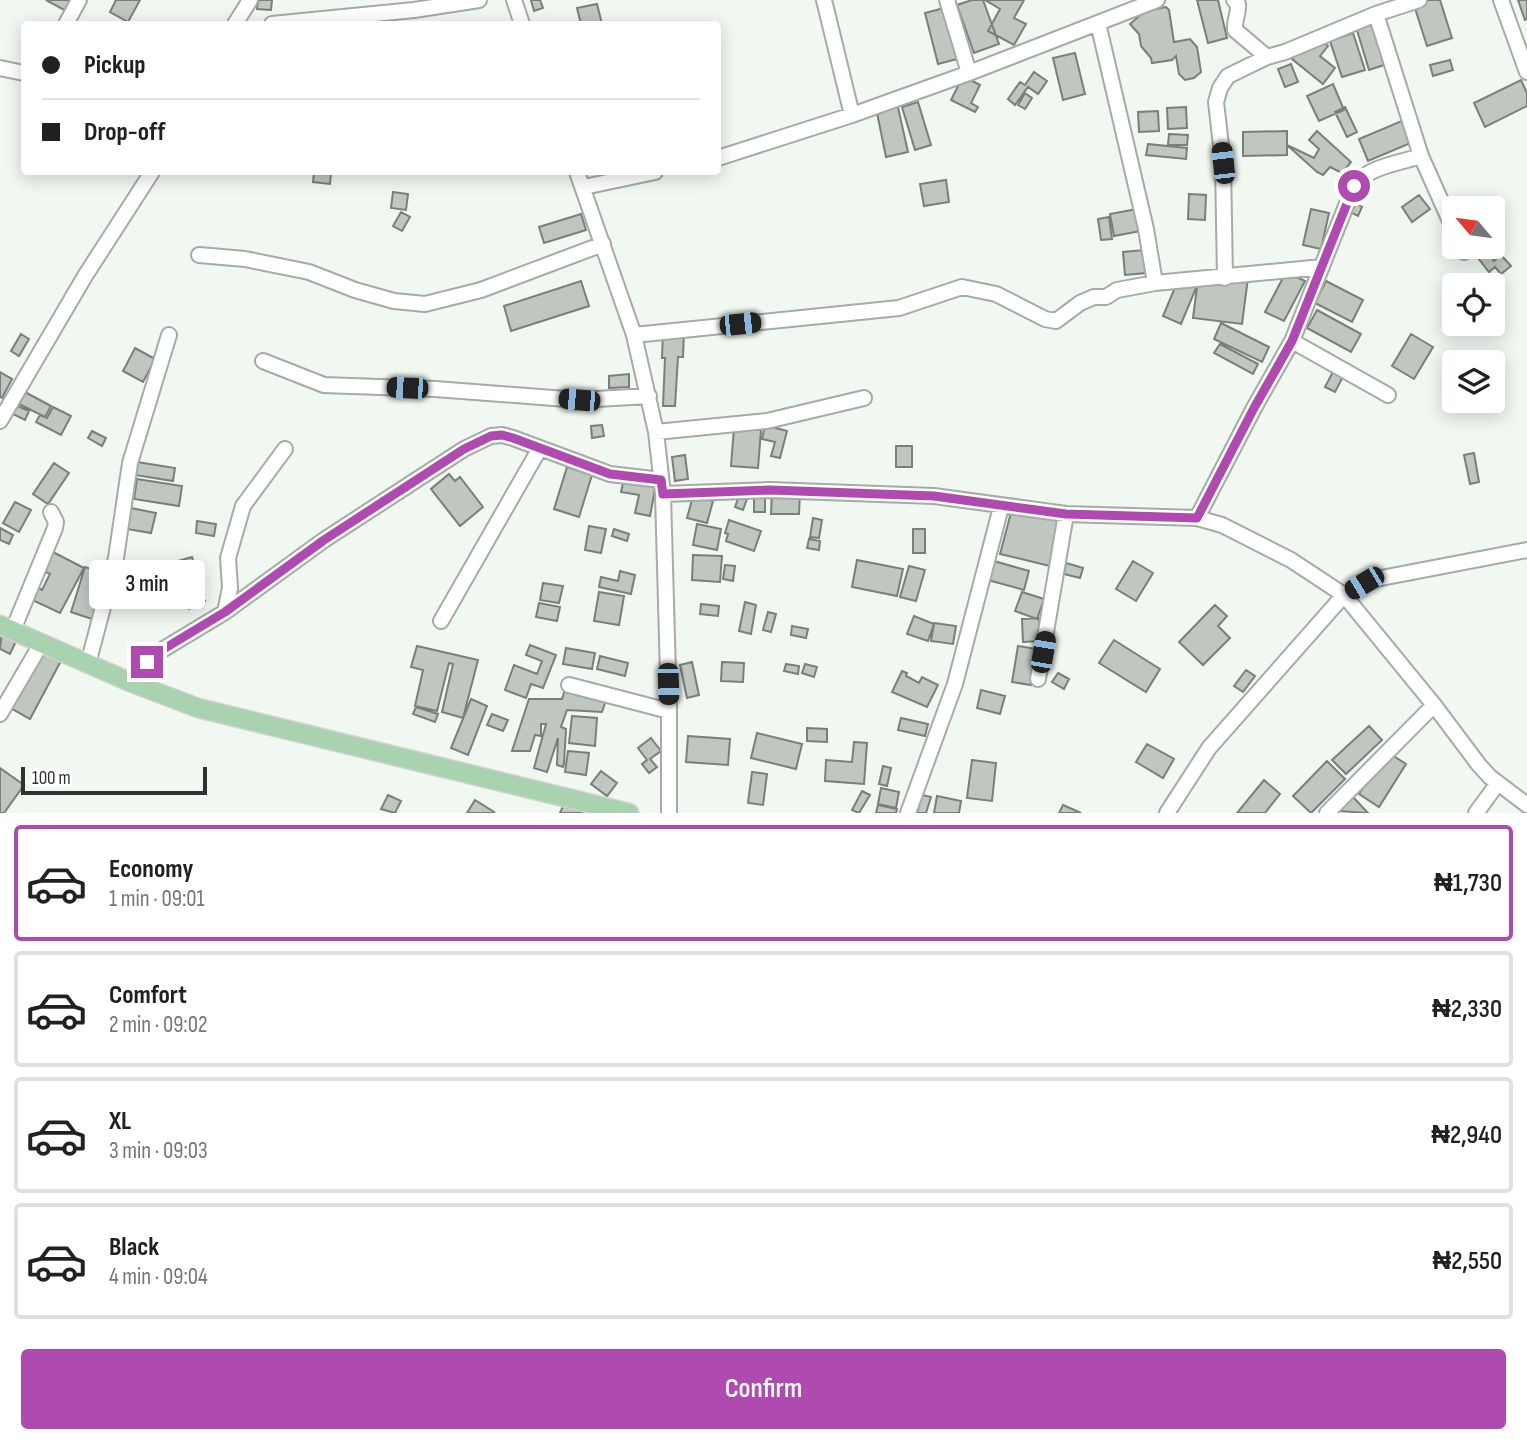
<!DOCTYPE html>
<html lang="en">
<head>
<meta charset="utf-8">
<style>
  :root { --surface:#fff; --page:#f6f6f6; --text:#202124; --muted:#757577; --line:#e0e0e0; --accent:#af4bb0 }
  body { margin:0; font-family:"Sofia Sans Condensed",sans-serif; background:var(--page); color:var(--text); height:100vh; display:flex; flex-direction:column; font-size:26px; white-space:nowrap }
  * { box-sizing:border-box; margin:0 }
  p { font-size:23px; color:var(--muted) }
  .icon { flex:none; width:38px; height:38px; fill:none; stroke:currentColor; stroke-width:2; stroke-linecap:round; stroke-linejoin:round }
  .map { position:relative; height:813px; overflow:hidden }
  .details { display:flex; flex-direction:column; background:var(--surface); flex:1 }
  .details>* { flex:none }
  .banner { position:absolute; left:21px; top:21px; width:700px; height:154px; border-radius:7px; box-shadow:0 4px 18px #0003; display:grid; align-content:center; height:154px; padding:0 21px; background:var(--surface) }
  .needle { width:46px; rotate:299deg }
  .tools { position:absolute; left:1442px; top:196px; display:grid; gap:14px }
  .tools a { display:grid; place-items:center; width:63px; height:63px; border-radius:7px; background:var(--surface); box-shadow:0 4px 18px #0003; font-size:35px }
  .scale { position:absolute; left:21px; bottom:18px; width:186px; box-sizing:border-box; padding-left:7px; border:4px solid #2f3230; border-top:0; font-size:19px; line-height:24px; white-space:nowrap; color:#2f3230; -webkit-text-stroke:5px #fff; paint-order:stroke }
  .end { position:absolute; width:32px; height:32px; margin:-16px; border:9px solid #af4bb0; background:#fff; box-shadow:0 0 0 4px #fff }
  .from { border-radius:50% }
  .bubble { position:absolute; height:49px; border-radius:7px; background:var(--surface); box-shadow:0 4px 18px #0003; font-size:23px; font-weight:600; line-height:49px; text-align:center }
  .car { position:absolute; width:21px; height:42px; margin:-21px -10px; border-radius:9px; box-shadow:0 0 5px 2px #0007; background:linear-gradient(#222 24%,#8ab4d8 0 40%,#222 0 76%,#8ab4d8 0 86%,#222 0) }
  .banner b { display:flex; align-items:center; gap:24px; height:66px; font-size:26px }
  .banner b+b { border-top:2px solid var(--line) }
  .banner i { width:18px; height:18px; background:var(--text) }
  ul { padding:12px 0 0; list-style:none }
  li { display:flex; align-items:center; gap:21px; height:116px; margin:0 14px 10px; padding:0 7px; border:4px solid var(--line); border-radius:7px }
  li div { flex:1 }
  li b { display:block; font-size:26px }
  li em { font-style:normal; font-weight:600 }
  li.active { border-color:var(--accent) }
  li>.icon { width:63px; height:63px; stroke-width:1.5 }
  .cta { display:flex; gap:14px; margin-top:auto; padding:14px 21px }
  .cta a { flex:1; height:80px; border-radius:7px; background:var(--accent); color:#fff; font-size:28px; font-weight:600; line-height:80px; text-align:center }
  .map>svg:first-child { display:block }
</style>
</head>
<body>
<div class="map">
<svg width="1527" height="813" viewBox="0 0 1527 813">
  <rect width="100%" height="100%" fill="#f1f8f2"/>
  <path fill="#c0c6c0" stroke="#797f79" stroke-width="2" d="M46 0H72L66 11Z
    M116 0H140L128 22 110 12Z
    M258 0H272L271 10 257 9Z
    M531 0H540L543 8 534 11Z
    M972 0H983L999 44 974 53 957 5Z
    M985 0H1024L1014 18 1026 24 1014 45 988 31 1000 9Z
    M1197 0H1218L1227 38 1208 43Z
    M1419 0H1440L1452 38 1427 46 1413 2Z
    M1518 0H1527V19L1525 20Z
    M597 4 602 24H581L577 8Z
    M948 7 961 58 938 64 925 13Z
    M1166 7 1169 10 1174 42 1190 39 1197 47 1201 72 1194 78 1185 80 1179 74 1176 56 1172 60 1152 63 1151 58 1141 46 1139 34 1130 24 1145 11Z
    M394 14 396 24H375L374 18Z
    M1377 20 1390 63 1369 70 1356 27Z
    M1311 33 1328 46 1320 56 1335 68 1323 84 1292 59Z
    M1353 33 1365 70 1342 77 1330 41Z
    M1075 53 1085 94 1063 100 1053 58Z
    M1450 60 1453 70 1433 76 1430 65Z
    M1291 64 1298 82 1285 87 1278 69Z
    M1034 72 1047 81 1038 94 1028 87 1015 105 1008 99 1020 82 1025 85Z
    M963 76 980 85 971 103 978 107 975 112 951 100Z
    M1521 80 1527 93V106L1485 127 1474 103Z
    M1333 84 1344 110 1319 121 1307 96Z
    M1025 93 1032 98 1025 109 1018 105Z
    M918 102 931 145 915 150 902 107Z
    M897 103 908 152 886 157 876 108Z
    M1186 107 1187 128 1168 129 1167 108Z
    M1345 107 1357 132 1347 137 1335 112Z
    M1158 111 1159 131 1139 132 1138 112Z
    M1404 120 1413 142 1368 161 1359 139Z
    M1287 131V155L1243 156V132Z
    M1317 131 1351 162 1342 173 1330 167 1323 175 1317 172 1287 145 1314 158 1319 149 1309 140Z
    M1169 134 1188 135 1187 145H1168Z
    M1148 144 1187 148 1186 159 1146 155Z
    M314 172H331L330 184 313 182Z
    M946 180 949 202 924 206 920 184Z
    M393 192 408 194 406 210 391 208Z
    M1189 194 1206 195 1205 220 1188 219Z
    M1419 195 1430 209 1412 222 1402 207Z
    M1355 203 1362 207 1358 216 1350 212Z
    M1142 208 1146 230 1114 236 1110 214Z
    M1311 209 1329 213 1321 249 1303 245Z
    M401 212 410 217 402 231 393 226Z
    M581 214 586 230 544 243 539 227Z
    M1109 217 1112 239 1101 240 1098 219Z
    M1144 250 1146 273 1125 275 1123 252Z
    M1487 251 1494 261 1501 255 1511 266 1501 274 1495 267 1489 272 1478 258Z
    M1199 272 1248 278 1242 324 1193 318Z
    M1286 272 1305 281 1284 321 1265 312Z
    M1181 273 1199 281 1181 324 1163 316Z
    M581 281 589 306 511 331 504 306Z
    M1326 281 1363 300 1352 322 1315 303Z
    M1317 310 1361 334 1351 352 1307 328Z
    M1221 323 1269 347 1262 362 1214 339Z
    M663 330 684 331 683 357H678L675 406H663L665 358H662Z
    M21 334 29 339 19 356 11 351Z
    M1411 334 1433 347 1414 379 1392 366Z
    M1220 344 1258 364 1253 374 1214 353Z
    M135 348 155 359 143 382 123 371Z
    M1336 366 1346 371 1335 392 1325 387Z
    M0 372 12 379 2 398 0 397Z
    M629 374V387L609 388V376Z
    M23 391 51 406 45 417 17 403Z
    M13 404 29 411 25 420 9 412Z
    M53 407 71 416 61 435 36 422 40 415 47 418Z
    M602 425 604 436 592 438 591 426Z
    M765 425 787 431 780 458 771 456 775 442 762 439Z
    M734 428 761 430 758 468 731 466Z
    M92 431 106 438 102 446 88 438Z
    M896 446H912V467H896Z
    M1474 453 1479 482 1470 484 1464 455Z
    M685 455 688 479 675 481 672 457Z
    M137 462 175 468 173 481 135 475Z
    M54 463 69 473 48 504 33 494Z
    M567 467 592 475 579 517 554 509Z
    M637 470 658 474 650 516 635 513 639 495 621 492 624 478 635 480Z
    M449 474 455 481 460 477 483 507 460 526 431 489Z
    M137 479 182 486 179 506 134 499Z
    M772 491H800L799 514H771Z
    M740 493 748 496 743 510 735 507Z
    M693 496 713 501 707 523 687 518Z
    M754 496H765V512H754Z
    M15 502 31 510 19 532 3 523Z
    M1013 505 1063 518 1050 566 1000 554Z
    M131 508 156 513 151 533 127 529Z
    M813 518 822 520 819 538 810 537Z
    M729 520 761 531 754 551 726 541 728 534 725 533Z
    M197 521 216 524 214 536 196 533Z
    M697 524 721 529 717 550 693 545Z
    M589 526 606 529 601 553 585 550Z
    M0 528 13 535 9 544 0 540Z
    M614 529 629 534 627 541 612 536Z
    M913 529H925V553H913Z
    M809 539 820 541 819 550 807 548Z
    M51 551 84 568 60 613 28 598 34 586 42 590 50 574 42 570Z
    M693 555 722 556 720 582 692 580Z
    M192 557 204 594 183 601 171 563Z
    M857 560 903 569 897 596 852 587Z
    M994 561 1029 571 1024 590 988 580Z
    M1133 561 1153 573 1136 601 1116 589Z
    M1066 563 1083 568 1080 578 1064 574Z
    M725 565 735 566 733 581 723 579Z
    M909 566 925 570 916 601 900 597Z
    M85 567 106 574 92 619 71 612Z
    M620 571 635 575 631 594 599 587 601 577 618 581Z
    M543 583 563 586 559 603 540 600Z
    M599 592 624 596 619 625 594 621Z
    M1022 592 1044 599 1037 619 1015 611Z
    M202 595 205 601 189 609 186 603Z
    M745 602 756 605 751 634 739 631Z
    M539 603 560 607 557 621 536 617Z
    M701 604 719 606 718 616 700 614Z
    M1215 605 1227 616 1218 626 1230 638 1203 665 1179 642Z
    M768 612 776 614 771 632 763 630Z
    M914 616 934 624 928 641 907 634Z
    M1039 618 1040 641 1023 642 1022 619Z
    M934 623 956 626 953 644 931 641Z
    M792 626 808 629 806 638 791 635Z
    M2 630 18 637 10 654 0 649Z
    M1114 640 1160 669 1146 692 1099 663Z
    M530 645 556 655 543 688 531 684 526 698 505 690 514 665 537 674 542 661 526 655Z
    M417 646 478 660 463 718 442 712 453 664 449 663 437 711 415 706 423 670 411 667Z
    M1018 646 1037 649 1031 685 1012 682Z
    M41 648 62 659 30 719 9 707Z
    M566 648 595 653 592 669 563 664Z
    M600 656 628 663 625 676 597 669Z
    M692 662 699 695 687 698 680 665Z
    M722 662 744 663 743 682 721 681Z
    M786 664 799 666 798 674 784 671Z
    M805 664 817 667 814 677 802 673Z
    M1246 670 1255 676 1243 692 1234 686Z
    M902 671 907 673 906 676 919 683 922 677 938 685 927 707 892 692Z
    M1058 673 1069 679 1064 689 1052 682Z
    M567 683 607 697 602 712 567 710 561 727 566 729 564 763 563 767 557 765 558 738 547 772 534 768 546 724H541V736L535 735 530 751H512L529 699H562Z
    M981 690 1005 696 1000 714 977 708Z
    M471 699 487 706 468 755 451 748Z
    M416 707 438 714 435 722 413 714Z
    M492 714 508 720 503 731 487 725Z
    M572 716 597 718 595 746 569 743Z
    M901 718 928 724 925 736 898 730Z
    M1369 726 1382 740 1346 774 1332 760Z
    M807 728 827 729V742L807 741Z
    M757 733 802 744 796 769 751 758Z
    M688 736 730 739 728 765 686 762Z
    M651 738 661 751 650 759 657 767 649 773 642 764 647 760 638 748Z
    M854 742 867 743 864 784 825 781 826 760 852 762Z
    M1147 744 1174 759 1163 778 1136 762Z
    M568 751 589 753 586 775 565 772Z
    M1386 751 1406 764 1379 807 1359 794Z
    M972 760 996 763 992 801 967 798Z
    M1327 761 1345 779 1311 813 1293 796Z
    M883 766 891 768 887 786 879 784Z
    M0 768 24 785 4 813H0Z
    M601 771 617 783 607 796 591 784Z
    M752 772 767 774 763 805 748 803Z
    M1264 780 1280 794 1265 813H1237Z
    M881 788 899 792 896 808 878 804Z
    M862 791 870 795 859 813 852 810Z
    M913 793 931 797 926 813H917L918 810 909 808Z
    M388 795 401 801 395 813 381 809Z
    M937 796 961 801 959 813H934Z
    M1353 797 1368 813 1338 811Z
    M475 800 494 812 493 813H467Z
    M878 805 897 809 896 813H876Z
    M1063 805 1081 813H1059Z
    M563 806 587 813H560Z"/>
  <g fill="none" stroke-linecap="round" stroke-linejoin="round">
    <defs>
      <path id="minor" d="M514 0 522 24
        M824 0 852 115
        M947 0 969 73
        M1234 0 1238 4C1239 13 1234 20 1235 30L1267 57
        M1501 0 1527 72
        M1376 14 1421 156 1454 230
        M1098 23 1146 229 1155 283
        M66 24 79 0
        M235 24 250 0
        M272 24 414 10 479 0
        M0 68 24 73
        M718 158 852 115 969 73 1157 0
        M577 172 634 335 656 432 663 494 669 711V813
        M584 187 655 172
        M1462 247 1464 252
        M199 255 245 259 309 272 355 290 394 301 425 304 481 290 603 244
        M1225 278 1223 163 1216 102 1220 88 1228 76 1267 57 1285 52 1376 14 1419 0
        M634 335 899 308 962 287 996 294 1045 319 1056 321 1080 303 1094 297H1106L1117 290 1155 283 1322 267
        M1292 341 1388 395
        M263 361 324 385 435 389 579 400 649 396
        M0 421 85 276 152 172
        M656 432 767 421 864 398
        M663 494 770 490 934 496 1066 514 1197 518 1222 525 1291 560 1344 595 1434 705 1479 765 1490 777 1527 805
        M1197 518 1254 408 1292 341 1354 186C1367 167 1399 163 1421 156
        M225 612 230 588 228 558 243 506 285 449
        M441 621 540 448
        M13 630 55 528 56 522 51 512
        M88 664 116 558 130 463 169 335
        M1038 679 1066 514
        M130 682 147 662 162 650 225 612 324 540 464 449 491 436 502 435 513 438 610 474 661 480
        M569 685 669 711
        M0 714 41 644
        M908 813 955 684 1001 507
        M1167 813 1209 748 1344 595 1376 579 1527 550
        M1327 813 1434 705
        M1476 813 1498 783"/>
      <path id="major" d="M0 625 130 682 198 708 629 813"/>
    </defs>
    <use href="#minor" stroke="#a5aba5" stroke-width="18"/>
    <use href="#major" stroke="#d1d2d1" stroke-width="21"/>
    <use href="#minor" stroke="#fff" stroke-width="14"/>
    <use href="#major" stroke="#a9d3ae" stroke-width="18"/>
  </g>
  <g fill="none" stroke-linecap="round" stroke-linejoin="round">
    <path stroke="#af4bb0" stroke-width="9" d="M147 662 162 650 225 612 324 540 464 449 491 436 502 435 513 438 610 474 661 480 663 494 770 490 934 496 1066 514 1197 518 1254 408 1292 341 1354 186"/>
  </g>
</svg>
<div class="tools">
<a><svg class="needle" viewBox="-14 -14 28 28"><path d="M0-13l5 13h-10z" fill="#e53935"/><path d="M0 13l5-13h-10z" fill="#757577"/></svg></a>
<a><svg class="icon" aria-label="locate" viewBox="0 0 24 24"><circle cx="12" cy="12" r="6"/><path d="M12 2v4M12 18v4M2 12h4M18 12h4"/></svg></a>
<a><svg class="icon" aria-label="layers" viewBox="0 0 24 24"><path d="M12 4l9 5-9 5-9-5zM3 14l9 5 9-5"/></svg></a>
</div>
<div class="scale">100 m</div>
<i class="end from" style="left:1354px;top:186px"></i>
<i class="end" style="left:147px;top:662px"></i>
<div class="bubble" style="left:89px;top:560px;width:116px">3 min</div>
<i class="car" style="left:1223px;top:163px;rotate:354deg"></i>
<i class="car" style="left:740px;top:324px;rotate:84deg"></i>
<i class="car" style="left:407px;top:388px;rotate:272deg"></i>
<i class="car" style="left:579px;top:400px;rotate:275deg"></i>
<i class="car" style="left:1364px;top:583px;rotate:239deg"></i>
<i class="car" style="left:1043px;top:652px;rotate:10deg"></i>
<i class="car" style="left:668px;top:684px;rotate:178deg"></i>
<div class="banner">
<b><i class="from"></i>Pickup</b>
<b><i></i>Drop-off</b>
</div>
</div>
<section class="details">
<ul>
<li class="active"><svg class="icon" aria-label="car" viewBox="0 0 24 24"><path d="M5 17H2v-5l4-1 3-4h7l3 4 3 1v5h-3M9 17h6M6 11h13"/><circle cx="7" cy="17" r="2"/><circle cx="17" cy="17" r="2"/></svg><div><b>Economy</b><p>1 min · 09:01</p></div><em>₦1,730</em></li>
<li><svg class="icon" aria-label="car" viewBox="0 0 24 24"><path d="M5 17H2v-5l4-1 3-4h7l3 4 3 1v5h-3M9 17h6M6 11h13"/><circle cx="7" cy="17" r="2"/><circle cx="17" cy="17" r="2"/></svg><div><b>Comfort</b><p>2 min · 09:02</p></div><em>₦2,330</em></li>
<li><svg class="icon" aria-label="car" viewBox="0 0 24 24"><path d="M5 17H2v-5l4-1 3-4h7l3 4 3 1v5h-3M9 17h6M6 11h13"/><circle cx="7" cy="17" r="2"/><circle cx="17" cy="17" r="2"/></svg><div><b>XL</b><p>3 min · 09:03</p></div><em>₦2,940</em></li>
<li><svg class="icon" aria-label="car" viewBox="0 0 24 24"><path d="M5 17H2v-5l4-1 3-4h7l3 4 3 1v5h-3M9 17h6M6 11h13"/><circle cx="7" cy="17" r="2"/><circle cx="17" cy="17" r="2"/></svg><div><b>Black</b><p>4 min · 09:04</p></div><em>₦2,550</em></li>
</ul>
<div class="cta"><a>Confirm</a></div>
</section>
</body>
</html>
